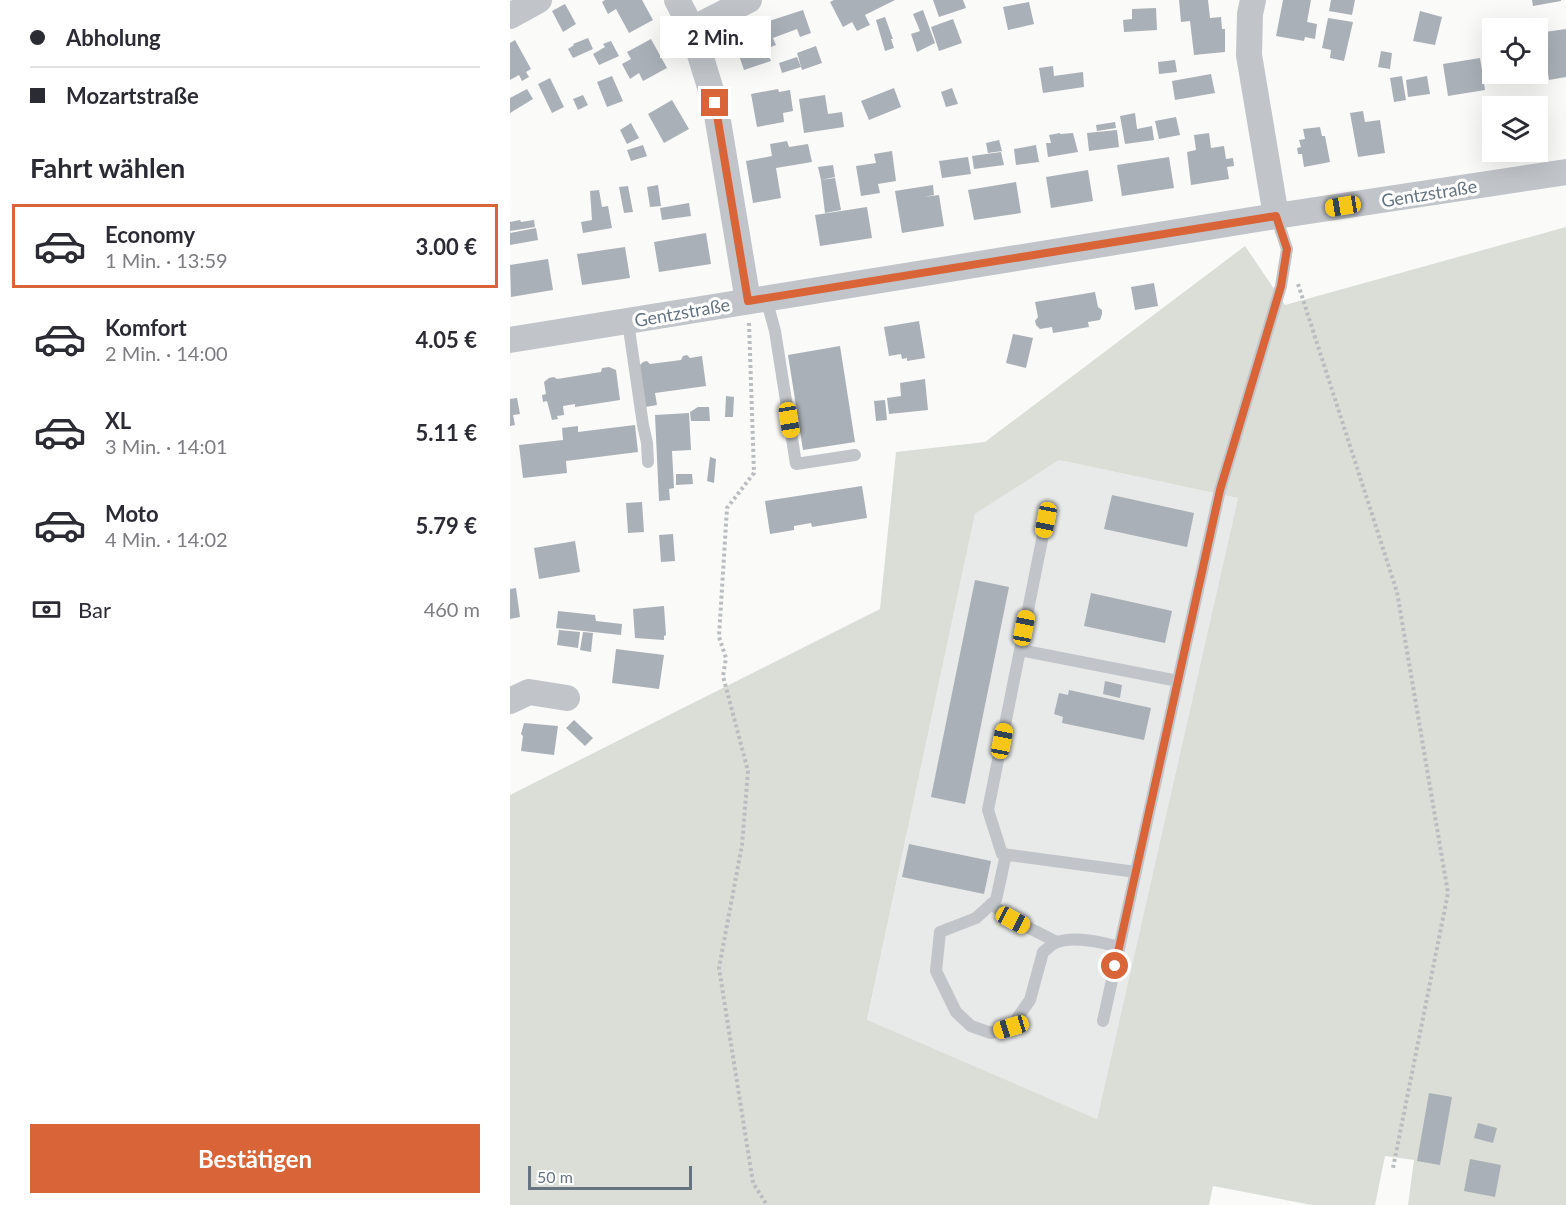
<!DOCTYPE html>
<html lang="de">
<head>
<meta charset="utf-8">
<style>
  :root { --surface:#fff; --page:#f2f2f3; --text:#2b2b33; --muted:#7c7c81; --line:#e1e1e2; --accent:#d96438 }
  body { margin:0; font-family:Lato,sans-serif; background:var(--page); color:var(--text); height:100vh; display:flex; flex-direction:column; font-size:22px; white-space:nowrap }
  * { box-sizing:border-box; margin:0 }
  p { font-size:20px; color:var(--muted) }
  .icon { flex:none; width:33px; height:33px; fill:none; stroke:currentColor; stroke-width:2; stroke-linecap:round; stroke-linejoin:round }
  .map { position:relative; flex:1; overflow:hidden }
  .panel { display:flex; flex-direction:column; background:var(--surface); width:510px }
  .panel>* { flex:none }
  .guide { display:grid; align-content:center; height:132px; padding:0 30px; background:var(--surface) }
  .tools { position:absolute; left:972px; top:18px; display:grid; gap:12px }
  .tools a { display:grid; place-items:center; width:66px; height:66px; border-radius:0px; background:var(--surface); box-shadow:0 6px 24px #0002; font-size:30px }
  .scale { position:absolute; left:18px; bottom:15px; width:164px; box-sizing:border-box; padding-left:6px; border:3px solid #667481; border-top:0; font-size:16px; line-height:21px; white-space:nowrap; color:#667481; -webkit-text-stroke:4px #fff; paint-order:stroke }
  .end { position:absolute; width:27px; height:27px; margin:-14px; border:8px solid #d96438; background:#fff; box-shadow:0 0 0 3px #fff }
  .from { border-radius:50% }
  .bubble { position:absolute; height:42px; border-radius:0px; background:var(--surface); box-shadow:0 6px 24px #0002; font-size:20px; font-weight:700; line-height:42px; text-align:center }
  .car { position:absolute; width:18px; height:36px; margin:-18px -9px; border-radius:8px; box-shadow:0 0 4px 2px #0007; background:linear-gradient(#f5c518 24%,#345 0 40%,#f5c518 0 76%,#345 0 86%,#f5c518 0) }
  .guide b { display:flex; align-items:center; gap:21px; height:57px; font-size:22px }
  .guide b+b { border-top:2px solid var(--line) }
  .guide i { width:15px; height:15px; background:var(--text) }
  ul { padding:0; list-style:none }
  li { display:flex; align-items:center; gap:18px; height:84px; margin:0 12px 9px; padding:0 18px; border:3px solid transparent; border-radius:0px }
  li div { flex:1 }
  li b { display:block; font-size:22px }
  li em { font-style:normal; font-weight:700 }
  li.on { border-color:var(--accent) }
  li>.icon { width:54px; height:54px; stroke-width:1.5 }
  h2 { padding:0 30px; font-size:27px; line-height:72px }
  .pay { display:flex; align-items:center; gap:15px; height:66px; padding:0 30px; font-size:22px }
  .pay p { margin-inline-start:auto }
  .button { display:flex; gap:12px; margin-top:auto; padding:12px 30px }
  .button a { flex:1; height:69px; border-radius:0px; background:var(--accent); color:#fff; font-size:24px; font-weight:700; line-height:69px; text-align:center }
  main { display:flex; flex:1; min-height:0 }
  .map>svg:first-child { display:block }
</style>
</head>
<body>
<main>
<section class="panel">
<div class="guide">
<b><i class="from"></i>Abholung</b>
<b><i></i>Mozartstraße</b>
</div>
<h2>Fahrt wählen</h2>
<ul>
<li class="on"><svg class="icon" aria-label="car" viewBox="0 0 24 24"><path d="M5 17H2v-5l4-1 3-4h7l3 4 3 1v5h-3M9 17h6M6 11h13"/><circle cx="7" cy="17" r="2"/><circle cx="17" cy="17" r="2"/></svg><div><b>Economy</b><p>1 Min. · 13:59</p></div><em>3.00 €</em></li>
<li><svg class="icon" aria-label="car" viewBox="0 0 24 24"><path d="M5 17H2v-5l4-1 3-4h7l3 4 3 1v5h-3M9 17h6M6 11h13"/><circle cx="7" cy="17" r="2"/><circle cx="17" cy="17" r="2"/></svg><div><b>Komfort</b><p>2 Min. · 14:00</p></div><em>4.05 €</em></li>
<li><svg class="icon" aria-label="car" viewBox="0 0 24 24"><path d="M5 17H2v-5l4-1 3-4h7l3 4 3 1v5h-3M9 17h6M6 11h13"/><circle cx="7" cy="17" r="2"/><circle cx="17" cy="17" r="2"/></svg><div><b>XL</b><p>3 Min. · 14:01</p></div><em>5.11 €</em></li>
<li><svg class="icon" aria-label="car" viewBox="0 0 24 24"><path d="M5 17H2v-5l4-1 3-4h7l3 4 3 1v5h-3M9 17h6M6 11h13"/><circle cx="7" cy="17" r="2"/><circle cx="17" cy="17" r="2"/></svg><div><b>Moto</b><p>4 Min. · 14:02</p></div><em>5.79 €</em></li>
</ul>
<div class="pay"><svg class="icon" aria-label="cash" viewBox="0 0 24 24"><path d="M3 7h18v10H3z"/><circle cx="12" cy="12" r="2"/></svg>Bar<p>460 m</p></div>
<div class="button"><a>Bestätigen</a></div>
</section>
<div class="map">
<svg width="1056" height="1205" viewBox="0 0 1056 1205">
  <rect width="100%" height="100%" fill="#fafaf8"/>
  <path fill="#e8e9e9" d="M549 460 728 498 587 1119 357 1021 465 514Z"/>
  <path fill="#daded7" fill-rule="evenodd" d="M1056 227V1205H898L904 1160 875 1156 865 1205H802L703 1186 699 1205H0V795L370 609 386 452 475 442 735 246 775 305ZM549 460 728 498 587 1119 357 1020 465 514Z"/>
  <path fill="#a9b0b7" d="M95 0H132L143 20 119 33 106 9 98 14 92 2Z
    M324 0H385L355 15 360 25 347 31 342 22 333 27 320 2Z
    M423 0H453L456 8 429 17Z
    M669 0H698L700 18 711 17 712 29H715V52L684 55 680 21 671 22Z
    M773 0H801L797 22 807 24 805 39 795 37 794 41 766 36Z
    M821 0H845L842 15 819 11Z
    M1022 0H1051V1L1023 6Z
    M519 2 524 24 498 30 493 7Z
    M55 4 66 24 53 32 42 11Z
    M646 8 647 30 614 32 613 20 622 19V9Z
    M293 10 301 33 290 37 287 29 263 38 266 45 256 49 261 61 234 70 223 38 249 29 250 32 259 29 256 22Z
    M413 10 425 43 407 52 401 34 410 31 403 14Z
    M910 11 932 17 925 45 903 41Z
    M375 17 383 39H381L384 48 375 51 366 20Z
    M818 18 843 22 834 61 820 58 821 50 812 48Z
    M443 19 452 43 429 51 421 27Z
    M1056 29V77L1039 80 1033 44 1037 43 1035 32Z
    M78 38 83 49 63 58 58 49 64 45 63 44Z
    M141 39 157 68 133 81 129 73 120 79 112 64 121 59 117 52Z
    M5 40 21 69 16 72 19 77 12 81 9 75 0 80V43Z
    M101 41 109 56 89 65 83 54 95 47 93 44Z
    M306 46 312 63 292 70 287 53Z
    M871 51 882 53 880 69 868 67Z
    M287 57 291 67 272 73 269 63Z
    M970 58 975 90 938 96 933 64Z
    M665 60 667 72 649 74 648 62Z
    M543 66 544 76 573 72 574 87 533 93 529 68Z
    M701 74 705 93 665 100 662 81Z
    M102 76 113 101 97 107 87 82Z
    M892 76 896 100 884 102 880 78Z
    M917 76 920 94 898 97 896 80Z
    M40 78 54 107 42 113 28 84Z
    M384 88 391 107 359 120 351 101Z
    M442 88 448 104 436 107 431 92Z
    M17 89 23 99 0 113V98Z
    M268 89 269 92 280 90 283 111 273 113 274 122 247 127 241 94Z
    M73 95 78 105 68 110 63 99Z
    M315 95 318 114 332 112 334 127 294 133 289 99Z
    M162 100 179 129 154 143 138 114Z
    M853 111 855 122 870 120 875 153 848 157 840 113Z
    M625 113 627 129 642 126 644 140 615 144 610 116Z
    M666 117 670 135 649 139 645 121Z
    M605 122 606 128 587 131 586 125Z
    M121 123 129 138 117 144 110 130Z
    M810 127 812 136H815L820 162 794 167 792 154H788L787 148 791 147 789 140 795 139 793 129Z
    M607 130 609 147 579 151 577 133Z
    M550 133V134L563 133 568 152 538 157 536 143H541L539 135Z
    M699 133 701 148 714 146 716 159 723 158 724 166 717 167 719 179 681 185 677 152 686 150 684 135Z
    M489 140 492 151 478 153 476 143Z
    M277 141 279 147 298 144 302 162 266 168 271 198 243 203 236 161 262 156 260 144Z
    M133 145 137 156 121 161 117 150Z
    M526 145 529 162 506 165 504 149Z
    M382 151 386 181 368 184 370 193 351 196 346 166 366 163 364 154Z
    M491 152 494 165 464 169 462 156Z
    M458 157 461 174 432 178 429 161Z
    M659 157 664 188 612 196 607 165Z
    M323 165 325 177 311 180 308 167Z
    M578 170 583 201 541 208 536 177Z
    M325 178 331 210 315 213 311 180Z
    M506 182 511 213 464 220 458 190Z
    M148 185 151 206 140 207 137 187Z
    M423 185 424 195 414 197 429 195 434 226 392 233 385 191Z
    M118 186 123 212 114 213 109 187Z
    M89 190 92 207 98 206 102 228 73 233 71 222 82 220 80 191Z
    M179 203 181 216 152 220 150 208Z
    M357 207 362 238 310 246 305 215Z
    M10 220 11 222 24 220 25 227 0 231V222Z
    M26 228 28 240 0 245V233Z
    M196 233 201 264 149 272 144 242Z
    M115 247 120 278 72 285 67 254Z
    M38 259 43 290 1 297 0 265Z
    M644 283 648 306 625 310 621 287Z
    M585 292 588 307 592 310V314L590 320 578 322 579 327 543 333 542 327 530 329 526 325 525 321 528 317 525 302Z
    M409 321 415 358 397 361V358L392 359 391 354 379 356 374 327Z
    M503 334 523 338 516 368 496 363Z
    M330 346 345 442 293 450 278 355Z
    M177 355 180 358 192 356 196 386 145 393 147 405 135 407 129 366 133 362 137 361 140 364 171 360 173 356Z
    M99 367 106 370 110 400 65 407V404L53 406 54 415 47 416 48 419 42 420 37 401 33 402 32 395 36 394 34 382 39 378 44 377 47 379 91 372 92 368Z
    M415 379 418 410 379 414 377 398 391 396 390 383Z
    M216 396 224 397 223 417H215Z
    M7 398 10 414 3 415 5 425 0 426V399Z
    M375 400 377 420 366 421 364 401Z
    M188 407H199L200 421H181L180 412Z
    M179 413 181 450 162 451 164 488 159 489 160 500 149 501 145 415Z
    M125 425 128 452 56 461 57 473 13 478 9 445 53 440 52 428 68 426V432Z
    M200 457 206 459 204 483 197 481Z
    M166 474H182L183 484 166 485Z
    M352 486 357 518 302 527 301 523 284 526V530L260 534 255 501Z
    M602 495 684 513 677 547 594 529Z
    M132 502 134 532 118 533 116 503Z
    M163 534 165 561 151 562 149 535Z
    M65 541 70 572 29 579 24 548Z
    M465 580 499 587 455 804 421 797Z
    M6 588 10 617 0 619V589Z
    M581 593 662 611 655 643 574 626Z
    M154 606 156 635 154 636V640L125 638 123 609Z
    M48 611 85 615 86 621 112 624 111 635 46 628Z
    M49 630 70 632 68 648 47 645Z
    M73 632 83 633 81 652 70 650Z
    M106 649 154 655 149 689 102 683Z
    M595 681 612 685 610 698 593 694Z
    M559 690 641 708 634 740 552 723 553 717 544 714 549 693 558 695Z
    M64 720 83 738 75 746 56 728Z
    M14 723 48 726 44 755 11 751 13 736 11 734Z
    M399 844 481 861 474 894 392 877Z
    M919 1093 942 1097 930 1165 907 1161Z
    M968 1123 987 1128 983 1143 964 1138Z
    M960 1159 991 1165 985 1197 954 1191Z"/>
  <g fill="none" stroke-linecap="round" stroke-linejoin="round">
    <path stroke="#babdc0" stroke-width="4" stroke-dasharray="3 3" stroke-linecap="butt" d="M788 284 887 592 938 893 883 1168
      M239 323 244 473 217 508 209 637 216 658 213 676 238 771 232 845 209 968 243 1183 257 1205"/>
    <path stroke="#c1c5c9" stroke-width="12" d="M256 298 265 331 286 464 345 455
      M118 322 133 425 137 443 138 462
      M536 520 478 810 492 854 626 872
      M510 650 668 681
      M496 854 486 900 466 918 430 932 426 971 446 1012 461 1026 481 1033 501 1027 520 1000 533 952C537 949 541 945 545 943 563 935 591 942 609 947
      M481 904 503 920 547 942
      M593 1021 710 490 771 286 777 249 766 216"/>
    <path stroke="#c1c5c9" stroke-width="26" d="M167 0 182 29 205 103 238 301
      M743 0 740 14 739 55 766 216
      M0 16 29 0
      M182 29 239 0
      M0 340 766 216 1056 172
      M0 701 19 692 57 698"/>
  </g>
  <g fill="none" stroke-linecap="round" stroke-linejoin="round">
    <path stroke="#d96438" stroke-width="8" d="M205 103 238 301 766 216 777 249 771 286 710 490 605 966"/>
  </g>
  <g text-anchor="middle" dominant-baseline="central" stroke-width="6" stroke-linejoin="round" paint-order="stroke">
    <g font-size="18" fill="#667481" stroke="#fff">
      <text transform="translate(919 193) rotate(-9)">Gentzstraße</text>
      <text transform="translate(172 312) rotate(-10)">Gentzstraße</text>
    </g>
  </g>
</svg>
<div class="tools">
<a><svg class="icon" aria-label="locate" viewBox="0 0 24 24"><circle cx="12" cy="12" r="6"/><path d="M12 2v4M12 18v4M2 12h4M18 12h4"/></svg></a>
<a><svg class="icon" aria-label="layers" viewBox="0 0 24 24"><path d="M12 4l9 5-9 5-9-5zM3 14l9 5 9-5"/></svg></a>
</div>
<div class="scale">50 m</div>
<i class="end from" style="left:605px;top:966px"></i>
<i class="end" style="left:205px;top:103px"></i>
<div class="bubble" style="left:150px;top:16px;width:111px">2 Min.</div>
<i class="car" style="left:833px;top:206px;rotate:261deg"></i>
<i class="car" style="left:279px;top:420px;rotate:171deg"></i>
<i class="car" style="left:536px;top:520px;rotate:191deg"></i>
<i class="car" style="left:514px;top:628px;rotate:11deg"></i>
<i class="car" style="left:492px;top:741px;rotate:11deg"></i>
<i class="car" style="left:503px;top:920px;rotate:118deg"></i>
<i class="car" style="left:501px;top:1027px;rotate:253deg"></i>
</div>
</main>
</body>
</html>
